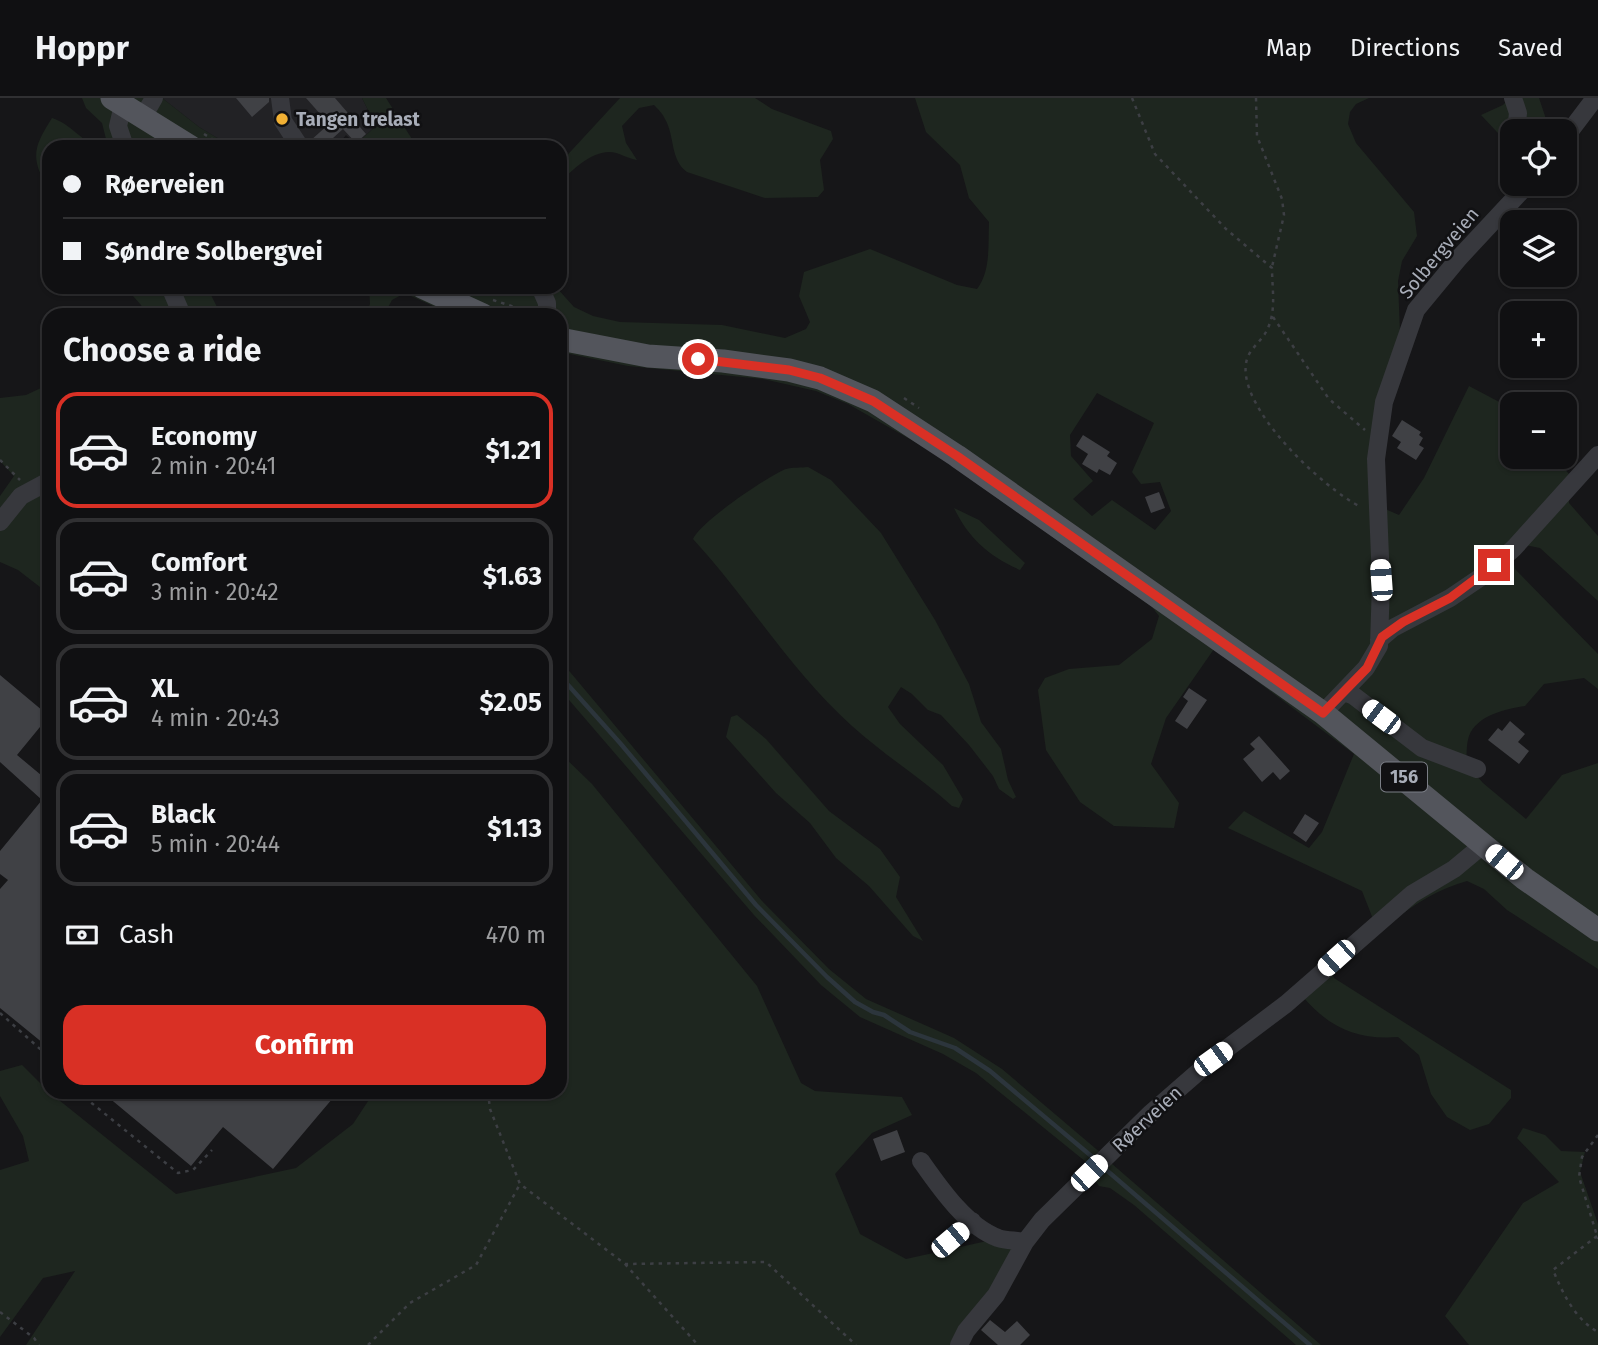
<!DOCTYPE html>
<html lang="en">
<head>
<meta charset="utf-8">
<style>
  :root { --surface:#101012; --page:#19191b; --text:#f1f3f6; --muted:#9c9d9f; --line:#303032; --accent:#d93025 }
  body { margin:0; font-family:"Fira Sans",sans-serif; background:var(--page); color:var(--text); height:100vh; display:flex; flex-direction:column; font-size:26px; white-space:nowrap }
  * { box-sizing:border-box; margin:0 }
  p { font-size:23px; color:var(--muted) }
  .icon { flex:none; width:38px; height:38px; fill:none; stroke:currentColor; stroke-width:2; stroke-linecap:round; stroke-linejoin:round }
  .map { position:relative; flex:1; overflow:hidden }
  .drawer { position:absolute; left:42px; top:210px; width:525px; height:791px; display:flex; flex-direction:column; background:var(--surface); border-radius:21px; box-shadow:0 2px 5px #0004,0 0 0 2px var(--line) }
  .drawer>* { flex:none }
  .banner { position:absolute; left:42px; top:42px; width:525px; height:154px; border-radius:21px; box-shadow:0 2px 5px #0004,0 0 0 2px var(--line); display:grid; align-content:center; height:154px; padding:0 21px; background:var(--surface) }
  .controls { position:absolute; left:1500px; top:21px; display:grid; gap:14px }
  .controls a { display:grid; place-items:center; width:77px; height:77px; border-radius:14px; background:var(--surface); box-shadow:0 2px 5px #0004,0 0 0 2px var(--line); font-size:35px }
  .end { position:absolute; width:32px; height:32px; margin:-16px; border:9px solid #d93025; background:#fff; box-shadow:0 0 0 4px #fff }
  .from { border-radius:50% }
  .car { position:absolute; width:21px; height:42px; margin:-21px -10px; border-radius:9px; box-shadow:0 0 5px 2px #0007; background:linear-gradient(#fff 24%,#345 0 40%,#fff 0 76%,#345 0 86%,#fff 0) }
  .banner b { display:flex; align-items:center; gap:24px; height:66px; font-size:26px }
  .banner b+b { border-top:2px solid var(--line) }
  .banner i { width:18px; height:18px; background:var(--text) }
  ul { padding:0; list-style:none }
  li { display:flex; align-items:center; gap:21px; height:116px; margin:0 14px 10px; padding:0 7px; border:4px solid var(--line); border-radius:21px }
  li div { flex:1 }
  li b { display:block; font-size:26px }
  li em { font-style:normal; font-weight:700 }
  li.on { border-color:var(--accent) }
  li>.icon { width:63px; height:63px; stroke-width:1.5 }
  h2 { padding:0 21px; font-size:32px; line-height:84px }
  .pay { display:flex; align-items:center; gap:18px; height:77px; padding:0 21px; font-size:26px }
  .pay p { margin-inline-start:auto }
  .action { display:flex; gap:14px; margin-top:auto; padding:14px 21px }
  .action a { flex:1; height:80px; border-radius:21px; background:var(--accent); color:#fff; font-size:28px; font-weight:700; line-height:80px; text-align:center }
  header { display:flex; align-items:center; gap:42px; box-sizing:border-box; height:98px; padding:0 35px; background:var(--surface); border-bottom:2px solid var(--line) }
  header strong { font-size:33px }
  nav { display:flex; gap:38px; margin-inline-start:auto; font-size:24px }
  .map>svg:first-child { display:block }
</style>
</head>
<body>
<header>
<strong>Hoppr</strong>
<nav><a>Map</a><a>Directions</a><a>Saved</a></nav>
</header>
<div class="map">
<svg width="1598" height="1247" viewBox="0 0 1598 1247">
  <rect width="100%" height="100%" fill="#161618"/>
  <path fill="#222225" d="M162 0H362L376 28 356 46 346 37 336 49H232L199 29Z"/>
  <path fill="#1e261f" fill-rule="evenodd" d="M82 0H162L199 29 232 49H100L107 45 102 25 86 10Z
    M362 0H386L417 49H358L356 46 376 28Z
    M620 0H755L772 11 831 33 833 41 820 62 824 92 818 99 765 100 687 74C670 62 675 38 665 21 663 16 658 11 654 7L639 10 622 28 626 45 637 62C628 61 619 54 609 54 589 55 574 71 560 84V65Z
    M915 0H1369L1356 6 1350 14 1348 26 1356 45 1414 114 1417 138 1402 163 1398 183 1400 235 1377 304 1369 404 1399 417 1424 380 1469 288 1505 307 1512 315V359H1553L1570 377 1569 405 1598 438V503L1540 450 1525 447 1513 461 1515 471 1598 556V591L1584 580 1544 586 1525 608C1506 611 1477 617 1469 638 1466 646 1467 658 1466 666L1483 685 1526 721 1562 677 1598 665V871L1507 812 1484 791 1467 783C1411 799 1375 839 1332 875L1334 880 1511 992V1000L1489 1026 1470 1032 1447 1019 1431 996 1419 957 1398 939C1357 942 1330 930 1303 899L1187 991 1111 1065 1321 1247H1296L1134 1107 1110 1090 1099 1088 1087 1072 1086 1064 976 975 943 956 860 919 821 887 754 817 563 595 560 591V562L762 803 829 871 866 901 954 940 1002 971 1102 1056 1373 821 1362 793 1228 730 1244 713 1309 750 1322 734 1354 656 1214 551 1166 620 1151 666 1179 705 1174 730 1114 728 1080 704 1046 652 1038 592 1045 580 1069 571 1119 567 1152 541 1159 518 1152 509 929 352 848 306 816 293 763 281 628 268 560 254V217H453L411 198 401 197 392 202 384 217H366L370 206 369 189H556L574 209 593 218 620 224 722 227 785 240 806 231 810 224 799 198 804 174 870 151 957 187 977 191C991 173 988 146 989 124L969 100 960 67 926 34ZM1097 295 1154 325 1132 374 1141 386 1160 384 1171 413 1155 432 1112 402 1092 418 1073 401 1093 383 1071 358 1070 337Z
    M1510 0H1539L1550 33H1512V50L1481 17 1503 7Z
    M52 20C71 26 80 42 98 49H49V92C30 60 33 50 52 20Z
    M125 189H207L221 217H146L141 207Z
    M41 290 49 295V496L18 472 0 464V398L14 378 0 363V300L26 297Z
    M808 369 831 382 881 435 935 522 969 586 981 624 1001 651 1008 682 1016 699 1013 701 999 691 993 678 969 647 941 617 928 612 912 596 901 589 888 609 900 626 943 667 963 701 959 710 952 708C920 679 884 657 852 628 791 573 748 501 693 441 700 424 768 378 786 371 792 369 801 370 808 369Z
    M954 410 979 422 1025 465 1020 472C989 458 969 441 954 410Z
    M737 617 766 641 829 713 880 751 900 779 896 799 923 843 913 838 869 788 836 760 810 725 776 695 726 639 731 619Z
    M560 655 592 686 757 888 801 985 815 993 902 999 912 1017 872 1035 835 1076 860 1136 906 1161 996 1141 1015 1153 959 1247H26L75 1173 43 1180 0 1239V1072L29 1063 23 1038 0 998V973L22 967 49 994 176 1096 296 1070 353 1026 374 994H560Z
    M1523 1030 1545 1037 1561 1053 1585 1054 1580 1074 1598 1126V1247H1469L1445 1218 1523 1105 1559 1084 1517 1040Z"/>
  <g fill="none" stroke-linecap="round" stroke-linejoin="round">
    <path stroke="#2c353c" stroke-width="4.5" d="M560 578 620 645 756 807 827 879 855 904 873 914 884 917 910 934 955 950 990 973 1096 1062
      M1104 1070 1310 1247"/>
  </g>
  <path fill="#404145" d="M236 0H269V4L252 19Z
    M306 0H335L366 36 356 45 343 31 323 49H311L310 43 329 26Z
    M1402 322 1421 334 1419 337 1423 340 1419 347 1424 350 1416 362 1397 350 1401 344 1392 338Z
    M1083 337 1110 354 1107 358 1117 365 1110 377 1099 371 1097 375 1082 366 1088 356 1076 348Z
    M1159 394 1165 410 1151 415 1145 399Z
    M0 577 49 618 17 657 41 677 49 668V950L0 910V791L8 782 0 776V753L42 702 0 664Z
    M1189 590 1207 602 1187 631 1175 623 1188 603 1183 599Z
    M1510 623 1525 636 1518 644 1529 653 1519 666 1488 642 1498 630 1502 633Z
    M1259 638 1290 673 1280 682 1273 674 1262 684 1243 661 1255 651 1250 646Z
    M1305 716 1319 725 1306 744 1293 735Z
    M102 994H338L273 1071 223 1029 191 1068Z
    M897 1032 905 1054 881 1063 873 1041Z
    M990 1222 1005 1234 1017 1223 1030 1237 1020 1247H998L981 1232Z"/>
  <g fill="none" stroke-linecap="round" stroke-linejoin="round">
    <path stroke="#3d3f44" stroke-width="2.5" stroke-dasharray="3.5 5" stroke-linecap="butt" d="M1132 0 1155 56 1226 131 1272 170C1272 192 1277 214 1266 234 1261 243 1250 251 1247 261 1233 307 1324 391 1361 409
      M1256 0 1257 38 1282 101 1284 117 1272 169
      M204 36 225 49
      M493 202 530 214
      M1273 219 1329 301 1365 332
      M904 300 919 310
      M0 362 20 382
      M0 915 49 959
      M78 994 178 1075 193 1072 212 1052
      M488 994 490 1011 520 1086 625 1166 766 1164 856 1247
      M1598 1037 1582 1059 1579 1079 1598 1141
      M1597 1138 1553 1172C1563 1196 1575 1221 1598 1234
      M625 1166 698 1247
      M0 1214 34 1240 39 1247
      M368 1247 410 1205 476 1167 520 1086"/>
    <path stroke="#37383d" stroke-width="18" d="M280 0 283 23 300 49
      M1513 0 1518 15 1516 33
      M123 7 118 28 125 49
      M143 19 154 0
      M1564 41 1595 0
      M170 189 182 217
      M540 189 547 205V217
      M0 424 21 398 49 383
      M1379 542 1393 530 1450 500 1484 477 1514 450 1598 357
      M1344 594 1354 598 1422 650 1477 671
      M1323 615 1366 570 1379 548 1381 483 1376 361 1384 304 1416 212 1459 160 1528 86
      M921 1063C940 1090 966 1128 998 1140 1007 1143 1016 1142 1025 1144
      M950 1142 972 1123
      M959 1247 966 1233 996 1197 1025 1144 1042 1122 1151 1015 1213 961 1286 906 1412 796 1454 771 1484 746"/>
    <path stroke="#53555c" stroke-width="23" d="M112 0 191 49
      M422 189 483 217
      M560 241 648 258 723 263 789 272 820 280 873 303 957 358 1323 615 1525 781 1598 832"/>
  </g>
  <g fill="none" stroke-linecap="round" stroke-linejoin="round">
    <path stroke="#d93025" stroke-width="9" d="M698 261 789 272 820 280 873 303 957 358 1323 615 1367 570 1382 539 1403 524 1450 500 1494 467"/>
  </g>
  <circle fill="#f2b134" stroke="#111113" stroke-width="2.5" cx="282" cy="21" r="7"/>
  <g text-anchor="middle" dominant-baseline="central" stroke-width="5" stroke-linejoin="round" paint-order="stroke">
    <rect fill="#111113" stroke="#7b7e86" stroke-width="2" x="1381" y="664.5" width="46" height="29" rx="5"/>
    <g font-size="18" font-weight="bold" fill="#a8adb8">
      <text x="1404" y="679">156</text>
    </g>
    <g font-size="19" font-weight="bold" fill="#a8adb8" stroke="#111113" text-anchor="start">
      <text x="296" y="21">Tangen trelast</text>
    </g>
    <g font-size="19" fill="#a8adb8" stroke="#111113">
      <text transform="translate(1439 155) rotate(-50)">Solbergveien</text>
      <text transform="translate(1147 1021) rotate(-43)">Røerveien</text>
    </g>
  </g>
</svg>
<div class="controls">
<a><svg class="icon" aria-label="locate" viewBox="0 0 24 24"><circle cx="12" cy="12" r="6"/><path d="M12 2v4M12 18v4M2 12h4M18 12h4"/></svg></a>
<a><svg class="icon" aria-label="layers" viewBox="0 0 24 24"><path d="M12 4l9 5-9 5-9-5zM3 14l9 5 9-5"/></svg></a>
<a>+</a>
<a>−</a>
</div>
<i class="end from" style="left:698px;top:261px"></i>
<i class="end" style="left:1494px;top:467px"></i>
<i class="car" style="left:1381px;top:482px;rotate:356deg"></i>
<i class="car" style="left:1381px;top:619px;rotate:307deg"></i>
<i class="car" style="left:1504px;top:764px;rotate:310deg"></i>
<i class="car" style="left:1336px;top:860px;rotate:228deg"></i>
<i class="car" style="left:1213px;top:961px;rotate:54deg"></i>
<i class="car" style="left:1089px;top:1075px;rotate:46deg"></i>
<i class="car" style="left:950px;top:1142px;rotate:50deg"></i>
<div class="banner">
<b><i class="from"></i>Røerveien</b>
<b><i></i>Søndre Solbergvei</b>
</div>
<section class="drawer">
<h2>Choose a ride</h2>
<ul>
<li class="on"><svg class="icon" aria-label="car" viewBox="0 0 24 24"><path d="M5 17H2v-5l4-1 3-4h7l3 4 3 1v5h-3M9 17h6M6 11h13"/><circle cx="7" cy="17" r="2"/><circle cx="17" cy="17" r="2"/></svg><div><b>Economy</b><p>2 min · 20:41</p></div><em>$1.21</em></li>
<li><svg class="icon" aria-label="car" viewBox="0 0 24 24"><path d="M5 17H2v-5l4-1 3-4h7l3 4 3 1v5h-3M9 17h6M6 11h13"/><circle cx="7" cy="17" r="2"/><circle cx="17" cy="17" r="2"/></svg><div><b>Comfort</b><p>3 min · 20:42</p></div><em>$1.63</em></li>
<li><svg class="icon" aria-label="car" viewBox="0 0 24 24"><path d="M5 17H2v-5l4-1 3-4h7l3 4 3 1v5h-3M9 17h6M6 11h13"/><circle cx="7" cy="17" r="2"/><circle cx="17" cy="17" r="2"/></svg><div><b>XL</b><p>4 min · 20:43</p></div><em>$2.05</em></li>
<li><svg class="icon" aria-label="car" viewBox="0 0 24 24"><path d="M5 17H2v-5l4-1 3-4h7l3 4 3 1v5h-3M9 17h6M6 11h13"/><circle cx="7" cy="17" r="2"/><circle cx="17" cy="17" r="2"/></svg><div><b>Black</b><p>5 min · 20:44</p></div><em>$1.13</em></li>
</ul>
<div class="pay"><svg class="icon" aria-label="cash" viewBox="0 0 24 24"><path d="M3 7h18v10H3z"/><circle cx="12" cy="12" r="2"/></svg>Cash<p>470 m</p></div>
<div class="action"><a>Confirm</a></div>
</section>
</div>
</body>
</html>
